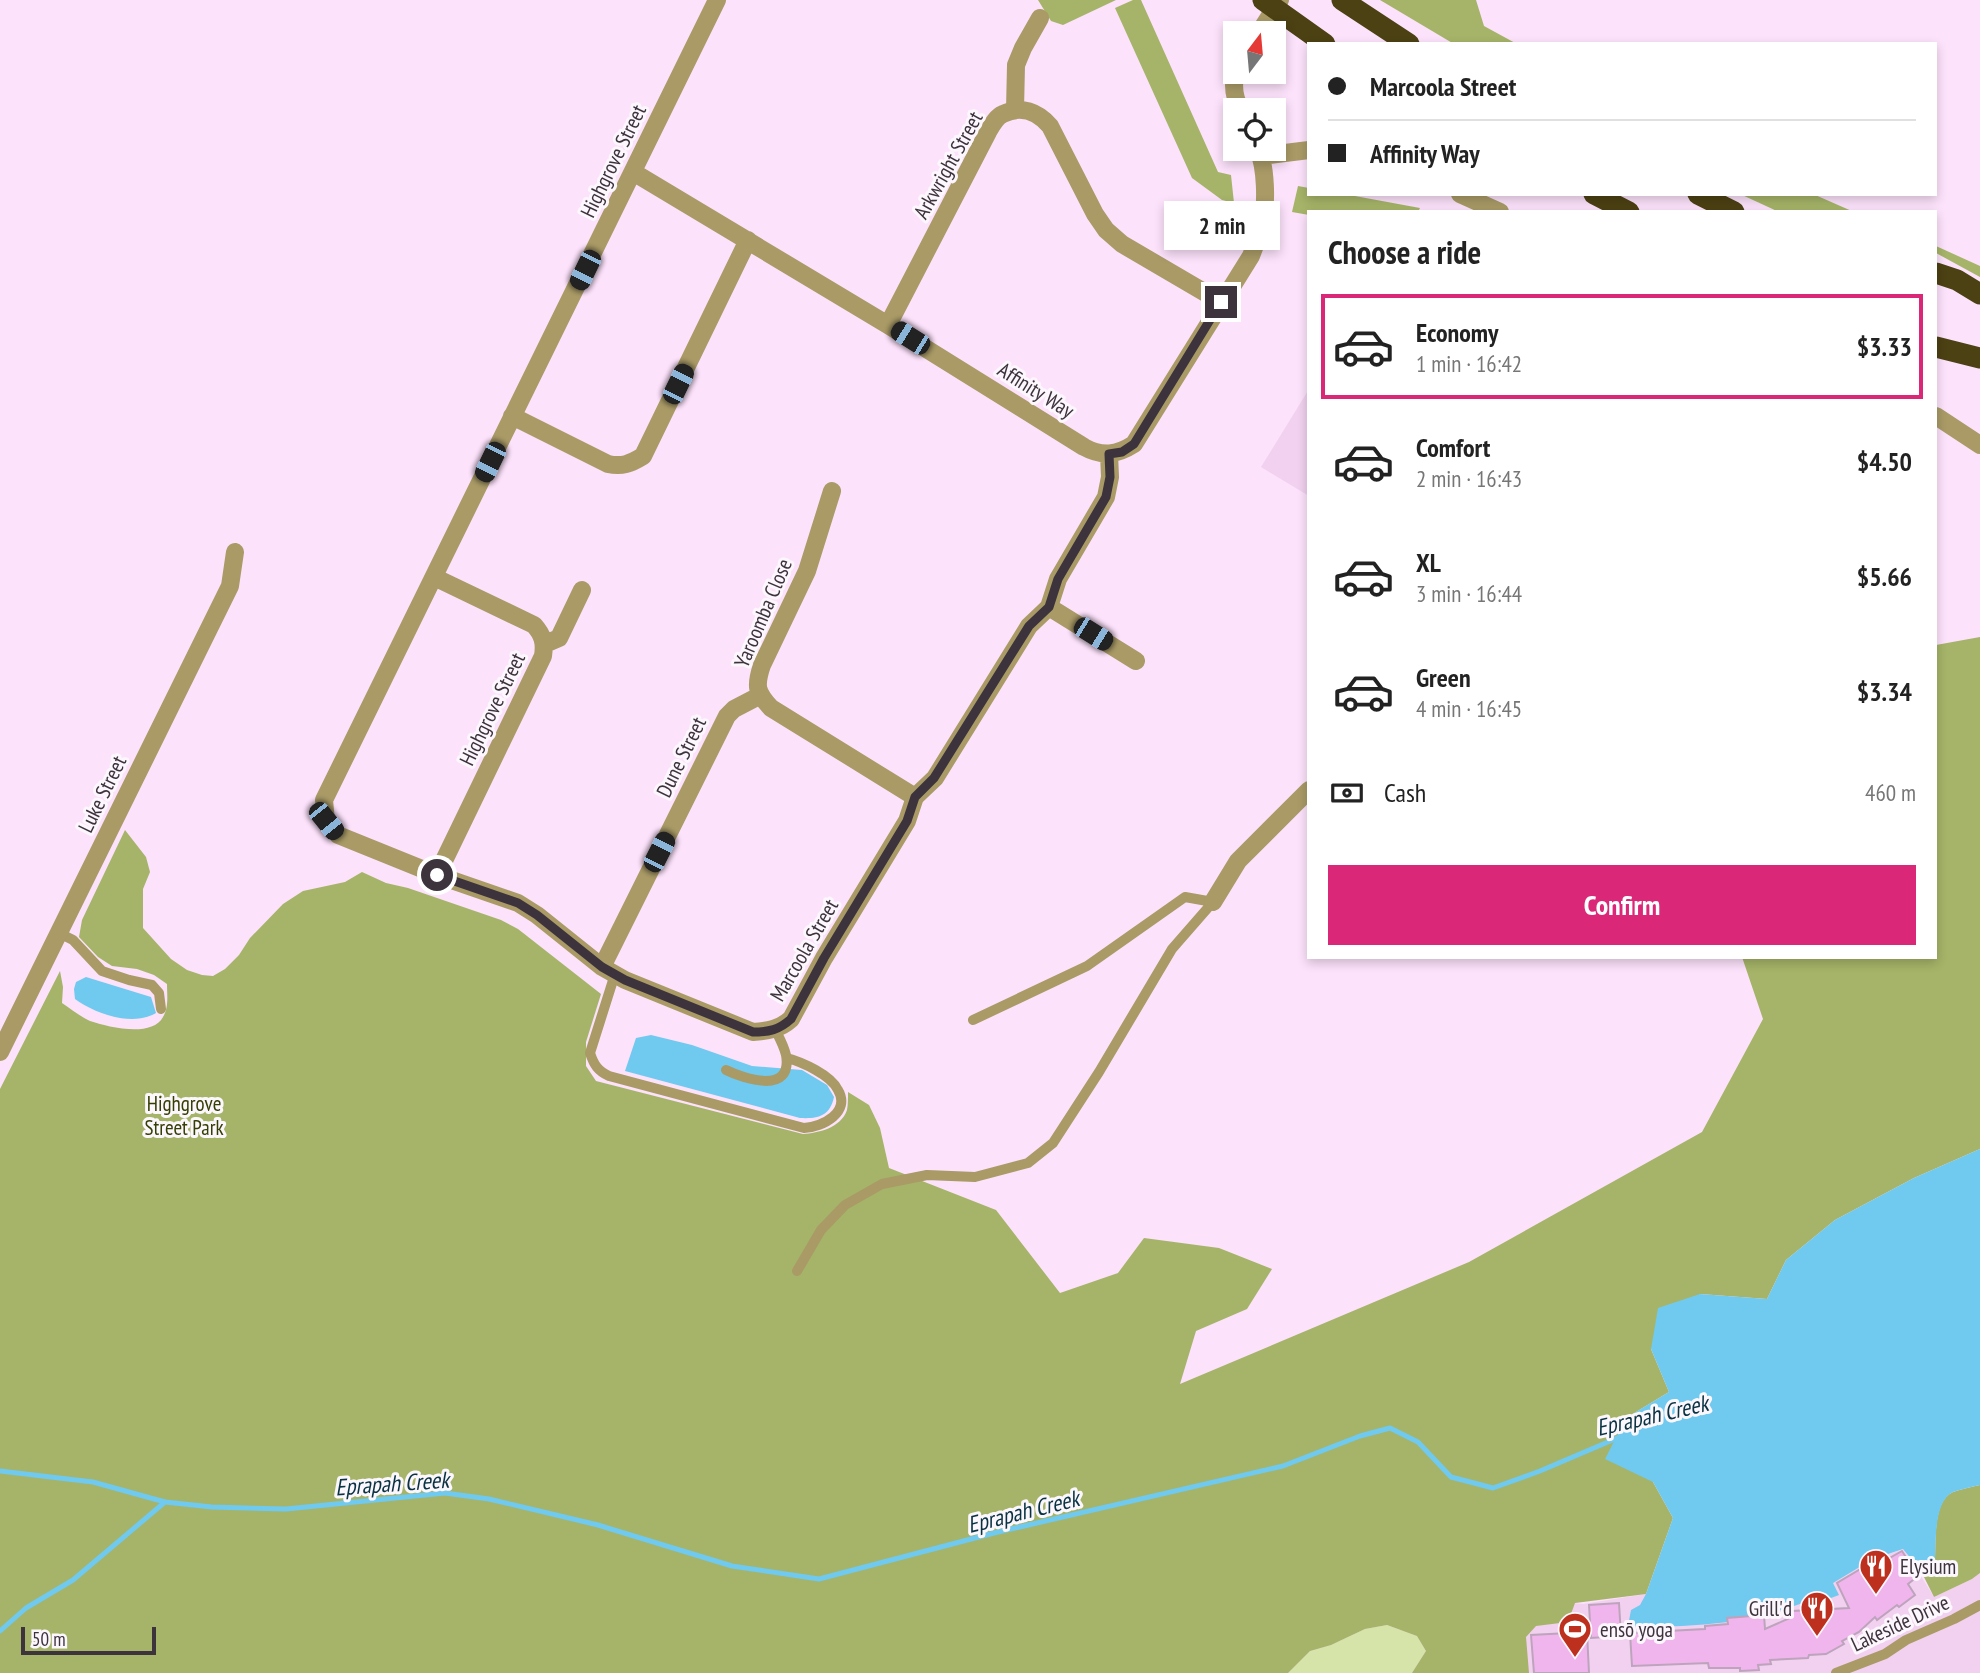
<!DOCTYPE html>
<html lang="en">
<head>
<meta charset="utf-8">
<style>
  :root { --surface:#fff; --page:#f2f2f2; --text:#222; --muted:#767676; --line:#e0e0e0; --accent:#db2777 }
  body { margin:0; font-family:"PT Sans Narrow",sans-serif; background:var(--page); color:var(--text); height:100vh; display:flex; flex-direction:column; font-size:26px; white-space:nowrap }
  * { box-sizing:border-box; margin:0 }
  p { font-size:23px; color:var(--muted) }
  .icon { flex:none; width:38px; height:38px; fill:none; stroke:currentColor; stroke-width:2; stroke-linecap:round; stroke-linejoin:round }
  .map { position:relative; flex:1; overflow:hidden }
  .details { position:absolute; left:1307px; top:210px; width:630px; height:749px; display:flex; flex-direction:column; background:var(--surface); border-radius:0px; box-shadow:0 4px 10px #0003 }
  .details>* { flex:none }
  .guide { position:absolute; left:1307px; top:42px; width:630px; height:154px; border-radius:0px; box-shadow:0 4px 10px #0003; display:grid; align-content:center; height:154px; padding:0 21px; background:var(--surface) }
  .needle { width:46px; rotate:16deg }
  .buttons { position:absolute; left:1223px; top:21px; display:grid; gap:14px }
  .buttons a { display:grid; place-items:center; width:63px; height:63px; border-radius:0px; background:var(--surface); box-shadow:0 4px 10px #0003; font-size:35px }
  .scale { position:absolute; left:21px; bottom:18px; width:135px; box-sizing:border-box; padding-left:7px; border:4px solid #3d333d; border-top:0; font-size:19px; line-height:24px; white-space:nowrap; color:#3d333d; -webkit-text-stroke:5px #fcf7fc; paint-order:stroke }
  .end { position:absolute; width:32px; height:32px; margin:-16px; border:9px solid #3d333d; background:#fff; box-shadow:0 0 0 4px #fff }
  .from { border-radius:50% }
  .bubble { position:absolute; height:49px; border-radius:0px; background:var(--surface); box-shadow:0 4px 10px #0003; font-size:23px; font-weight:700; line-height:49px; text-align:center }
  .car { position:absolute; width:21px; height:42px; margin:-21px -10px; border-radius:9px; box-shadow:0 0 5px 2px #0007; background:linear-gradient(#222 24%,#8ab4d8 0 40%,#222 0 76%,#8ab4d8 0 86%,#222 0) }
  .guide b { display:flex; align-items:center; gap:24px; height:66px; font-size:26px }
  .guide b+b { border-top:2px solid var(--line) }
  .guide i { width:18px; height:18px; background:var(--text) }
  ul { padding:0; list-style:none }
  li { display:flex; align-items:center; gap:21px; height:105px; margin:0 14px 10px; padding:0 7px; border:4px solid transparent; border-radius:0px }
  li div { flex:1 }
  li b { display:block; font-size:26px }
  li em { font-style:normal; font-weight:700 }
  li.active { border-color:var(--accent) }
  li>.icon { width:63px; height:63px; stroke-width:1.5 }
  h2 { padding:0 21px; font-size:32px; line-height:84px }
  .pay { display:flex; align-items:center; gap:18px; height:77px; padding:0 21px; font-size:26px }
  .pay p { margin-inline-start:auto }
  .primary-button { display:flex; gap:14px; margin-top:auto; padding:14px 21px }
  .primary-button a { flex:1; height:80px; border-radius:0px; background:var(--accent); color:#fff; font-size:28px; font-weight:700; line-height:80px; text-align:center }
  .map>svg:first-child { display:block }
</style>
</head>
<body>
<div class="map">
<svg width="1980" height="1673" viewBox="0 0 1980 1673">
  <rect width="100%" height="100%" fill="#fce2fb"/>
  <path fill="#f1d1ef" d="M1309 389V496L1261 467Z
    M1904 1549 1934 1597 1972 1579 1980 1573V1673H1166L1559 1602 1583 1604 1646 1594 1832 1583 1873 1559Z"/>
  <path fill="#d6e3a9" d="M1387 1625 1417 1636 1426 1651 1412 1673H1288L1310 1651 1331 1645 1365 1629Z"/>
  <path fill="#a5b468" d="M1038 0H1116L1063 25 1051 21Z
    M1133 0H1141L1218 172 1231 175 1234 203 1222 200 1192 178 1115 8Z
    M1380 0H1476L1484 26 1517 44H1454Z
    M1298 186 1309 188V194H1344L1420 208 1418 212H1309V215L1292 212Z
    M1740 194H1813L1854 212H1779Z
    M1936 246 1980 266V277L1936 253Z
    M1980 637V1149L1914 1178 1835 1220 1786 1260 1767 1299 1700 1294 1651 1349 1669 1392 1626 1418 1653 1482 1673 1518 1646 1594 1575 1603 1568 1622 1536 1626 1526 1637 1529 1673H1412L1426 1651 1417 1636 1387 1625 1365 1629 1331 1645 1310 1651 1288 1673H0V1089L60 971 63 987 62 1003C71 1009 81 1017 90 1021 108 1027 152 1038 163 1017 169 1008 167 994 167 984L154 975 137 969 112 966 98 957 79 937 82 920 125 830 146 857 150 872 143 889V928L171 959 187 970 202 975 213 976 225 969 239 955 250 938 283 904 303 891 345 882 362 872 386 883 408 888 501 920 518 929 601 994 586 1042V1066L596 1081 803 1134C818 1133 841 1128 847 1110 848 1105 848 1098 848 1092L869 1105 880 1128 889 1168 996 1210 1060 1293 1118 1273 1144 1238 1219 1248 1272 1269 1247 1309 1196 1331 1180 1384 1469 1262 1702 1132 1763 1019 1742 957H1936V645Z
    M1980 1485V1573L1972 1579 1934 1597 1921 1571 1935 1558C1936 1540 1933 1501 1953 1492 1961 1489 1971 1487 1980 1485Z"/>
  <path fill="#70c9ef" d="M86 977 151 997 156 1013C132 1027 96 1014 75 999L74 989 76 982Z
    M651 1035 692 1045 752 1066 802 1070 827 1085 834 1097C830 1116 818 1119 800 1118L625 1071 636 1038Z
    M1980 1149V1485C1971 1487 1961 1489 1953 1492 1934 1501 1936 1540 1935 1559L1921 1571 1903 1549 1873 1559 1833 1583 1839 1595 1831 1598 1823 1596C1804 1602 1785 1610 1765 1615 1727 1625 1668 1628 1628 1626L1631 1610 1640 1605 1646 1594 1673 1518 1653 1482 1605 1459 1626 1418 1669 1392 1651 1349 1658 1308 1700 1294 1767 1299 1786 1260 1835 1220 1914 1178Z"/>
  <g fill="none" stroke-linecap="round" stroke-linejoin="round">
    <path stroke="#70c9ef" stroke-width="5" d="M0 1471 93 1482 165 1502 212 1507 286 1509 445 1493 489 1499 598 1525 732 1566 819 1579 994 1533 1283 1466 1360 1436 1390 1428 1418 1442 1451 1477 1493 1488 1540 1471 1622 1436
      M0 1631 26 1608 73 1580 165 1502"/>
  </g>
  <path fill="#f1b5ee" stroke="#bda4bc" stroke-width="2" d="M1902 1551 1918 1576 1908 1584 1915 1595 1899 1607 1897 1605 1877 1620 1875 1617 1859 1632 1842 1641 1844 1644 1826 1654 1809 1655 1808 1658 1770 1660 1771 1664 1758 1665 1759 1670 1740 1671V1668H1709L1708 1663 1632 1666 1630 1633 1705 1629V1626L1728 1624 1727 1618 1764 1615 1765 1629 1792 1617V1611L1849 1608 1837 1583 1874 1561 1877 1565Z
    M1619 1603 1621 1636 1591 1638 1589 1605Z
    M1587 1632 1589 1673H1534L1531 1635Z"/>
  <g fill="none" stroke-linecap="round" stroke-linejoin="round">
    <path stroke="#a99a66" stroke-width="10" d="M59 933 73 940 102 971 129 980 152 985 159 993 161 1009
      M615 974 590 1053C594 1065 598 1071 609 1076L804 1128C823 1127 851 1112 838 1090 831 1075 802 1062 787 1058
      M726 1070C744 1079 793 1095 786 1055 784 1046 779 1037 775 1029
      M797 1271 821 1230 845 1205 882 1184 927 1175 975 1177 1028 1163 1053 1143 1099 1072 1172 949 1213 902 1185 897 1087 966 973 1020
      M1836 1673 1885 1654 1906 1640 1954 1619 1980 1605"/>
    <path stroke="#a99a66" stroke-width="18" d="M717 0 324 800 326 821 338 835 437 875 518 903 537 915 602 967 625 980 753 1032C768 1031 780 1029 791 1019L824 958 907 821 915 797 935 778 1029 626 1049 607 1058 579 1106 497 1110 477 1109 454
      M1259 33 1280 0
      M1236 72C1232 86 1234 98 1241 110
      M1015 110 1016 65 1023 48 1040 18
      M1261 156 1309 150
      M633 172 888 325 1084 447C1102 457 1117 455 1134 444L1251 256C1255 245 1260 234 1262 223 1267 204 1266 167 1258 149
      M1460 194 1500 212
      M888 325 988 132C992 125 996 117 1003 114 1021 105 1038 112 1050 126L1095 214 1106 230 1122 244 1221 302
      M512 416 608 464C622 467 630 464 643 456L748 240
      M1936 416 1980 445
      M832 491 807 571 762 665C755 686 756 692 771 708L915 797
      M434 577 534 625C543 635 545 643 543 656L437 875
      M1049 607 1136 661
      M545 644 559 638 582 590
      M1213 902 1238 861 1309 790
      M602 967 727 716 734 709 759 696
      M0 1052 230 586 235 552"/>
    <path stroke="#4c4113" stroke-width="21" d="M1263 0 1325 44
      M1342 0 1409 44
      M1594 194 1629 212
      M1698 194 1734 212
      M1936 273 1957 280 1980 294
      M1936 347 1980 358"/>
  </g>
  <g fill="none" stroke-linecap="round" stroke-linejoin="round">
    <path stroke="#3d333d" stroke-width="9" d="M437 875 518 903 537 915 602 967 625 980 753 1032C769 1032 779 1030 791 1019L824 958 907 821 915 797 934 778 1029 626 1049 607 1058 579 1106 497 1110 477 1109 454 1122 452 1134 444 1221 302"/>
  </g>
  <defs>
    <symbol id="restaurant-pin" viewBox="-11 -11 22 30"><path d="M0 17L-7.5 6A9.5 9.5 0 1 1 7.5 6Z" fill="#bd301e" stroke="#fcf7fc"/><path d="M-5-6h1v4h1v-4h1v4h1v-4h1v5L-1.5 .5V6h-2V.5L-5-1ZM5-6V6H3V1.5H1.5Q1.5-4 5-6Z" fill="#fff"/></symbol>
    <symbol id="stadium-pin" viewBox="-11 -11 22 30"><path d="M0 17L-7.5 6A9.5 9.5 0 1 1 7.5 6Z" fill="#bd301e" stroke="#fcf7fc"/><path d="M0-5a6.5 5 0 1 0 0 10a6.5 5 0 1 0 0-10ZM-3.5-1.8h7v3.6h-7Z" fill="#fff"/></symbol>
  </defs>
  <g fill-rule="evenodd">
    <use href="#restaurant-pin" x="1857" y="1547" width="38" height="52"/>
    <use href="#restaurant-pin" x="1798" y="1589" width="38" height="52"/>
    <use href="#stadium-pin" x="1556" y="1610" width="38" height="52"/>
  </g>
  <g text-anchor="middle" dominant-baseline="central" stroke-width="6" stroke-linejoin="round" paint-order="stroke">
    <g font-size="21" fill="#3d333d" stroke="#fcf7fc">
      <text transform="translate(613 161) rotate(-64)">Highgrove Street</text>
      <text transform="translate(948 165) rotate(-61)">Arkwright Street</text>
      <text transform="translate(1036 390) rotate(32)">Affinity Way</text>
      <text transform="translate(763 613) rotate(-67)">Yaroomba Close</text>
      <text transform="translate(492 709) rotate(-64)">Highgrove Street</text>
      <text transform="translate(681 757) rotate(-64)">Dune Street</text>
      <text transform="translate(102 794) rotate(-64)">Luke Street</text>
      <text transform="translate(804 950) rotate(-60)">Marcoola Street</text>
      <text transform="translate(1900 1623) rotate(-25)">Lakeside Drive</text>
    </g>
    <g font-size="21" fill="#363f03" stroke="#fcf7fc">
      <text x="184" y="1103">Highgrove<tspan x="184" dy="24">Street Park</tspan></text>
    </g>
    <g font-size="21" fill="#3d333d" stroke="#fcf7fc" text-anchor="start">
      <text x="1900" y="1566">Elysium</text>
      <text x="1792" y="1608" text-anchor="end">Grill'd</text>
      <text x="1600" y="1629">ensō yoga</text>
    </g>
    <g font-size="23" font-style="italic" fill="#093343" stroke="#fcf7fc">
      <text transform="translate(1652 1415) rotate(-13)">Eprapah Creek</text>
      <text transform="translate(392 1483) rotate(-4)">Eprapah Creek</text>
      <text transform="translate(1023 1511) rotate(-14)">Eprapah Creek</text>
    </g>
  </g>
</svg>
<div class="buttons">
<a><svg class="needle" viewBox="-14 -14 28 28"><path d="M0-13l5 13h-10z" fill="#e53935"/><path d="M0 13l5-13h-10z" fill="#767676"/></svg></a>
<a><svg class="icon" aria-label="locate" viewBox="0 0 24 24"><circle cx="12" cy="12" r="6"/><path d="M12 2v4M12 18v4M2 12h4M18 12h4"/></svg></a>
</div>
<div class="scale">50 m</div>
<i class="end from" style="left:437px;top:875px"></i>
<i class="end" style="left:1221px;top:302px"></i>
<div class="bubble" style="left:1164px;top:201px;width:116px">2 min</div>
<i class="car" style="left:585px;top:270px;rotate:206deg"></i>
<i class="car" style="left:910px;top:338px;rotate:302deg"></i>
<i class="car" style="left:678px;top:384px;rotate:26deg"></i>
<i class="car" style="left:490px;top:462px;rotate:206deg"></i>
<i class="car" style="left:1093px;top:634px;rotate:122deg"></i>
<i class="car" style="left:326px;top:821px;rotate:141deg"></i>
<i class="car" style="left:659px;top:852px;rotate:27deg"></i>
<div class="guide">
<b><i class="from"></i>Marcoola Street</b>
<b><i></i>Affinity Way</b>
</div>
<section class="details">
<h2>Choose a ride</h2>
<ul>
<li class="active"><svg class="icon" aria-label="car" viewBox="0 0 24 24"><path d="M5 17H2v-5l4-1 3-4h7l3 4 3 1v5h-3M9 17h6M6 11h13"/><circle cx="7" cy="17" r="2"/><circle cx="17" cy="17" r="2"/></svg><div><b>Economy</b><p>1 min · 16:42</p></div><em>$3.33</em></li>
<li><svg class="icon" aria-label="car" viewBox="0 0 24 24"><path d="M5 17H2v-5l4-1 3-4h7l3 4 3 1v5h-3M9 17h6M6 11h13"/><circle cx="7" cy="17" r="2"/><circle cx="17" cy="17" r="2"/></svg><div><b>Comfort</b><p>2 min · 16:43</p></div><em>$4.50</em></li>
<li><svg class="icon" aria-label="car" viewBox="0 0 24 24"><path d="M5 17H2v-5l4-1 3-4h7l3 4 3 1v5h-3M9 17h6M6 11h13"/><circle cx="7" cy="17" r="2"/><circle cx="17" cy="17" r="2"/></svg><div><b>XL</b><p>3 min · 16:44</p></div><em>$5.66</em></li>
<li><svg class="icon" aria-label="car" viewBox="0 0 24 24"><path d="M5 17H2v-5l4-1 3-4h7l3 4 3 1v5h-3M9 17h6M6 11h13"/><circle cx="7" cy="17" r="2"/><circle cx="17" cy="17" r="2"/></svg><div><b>Green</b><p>4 min · 16:45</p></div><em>$3.34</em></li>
</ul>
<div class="pay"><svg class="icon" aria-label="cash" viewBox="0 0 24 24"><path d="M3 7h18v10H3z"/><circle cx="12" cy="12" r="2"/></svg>Cash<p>460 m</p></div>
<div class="primary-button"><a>Confirm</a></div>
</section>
</div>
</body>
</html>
